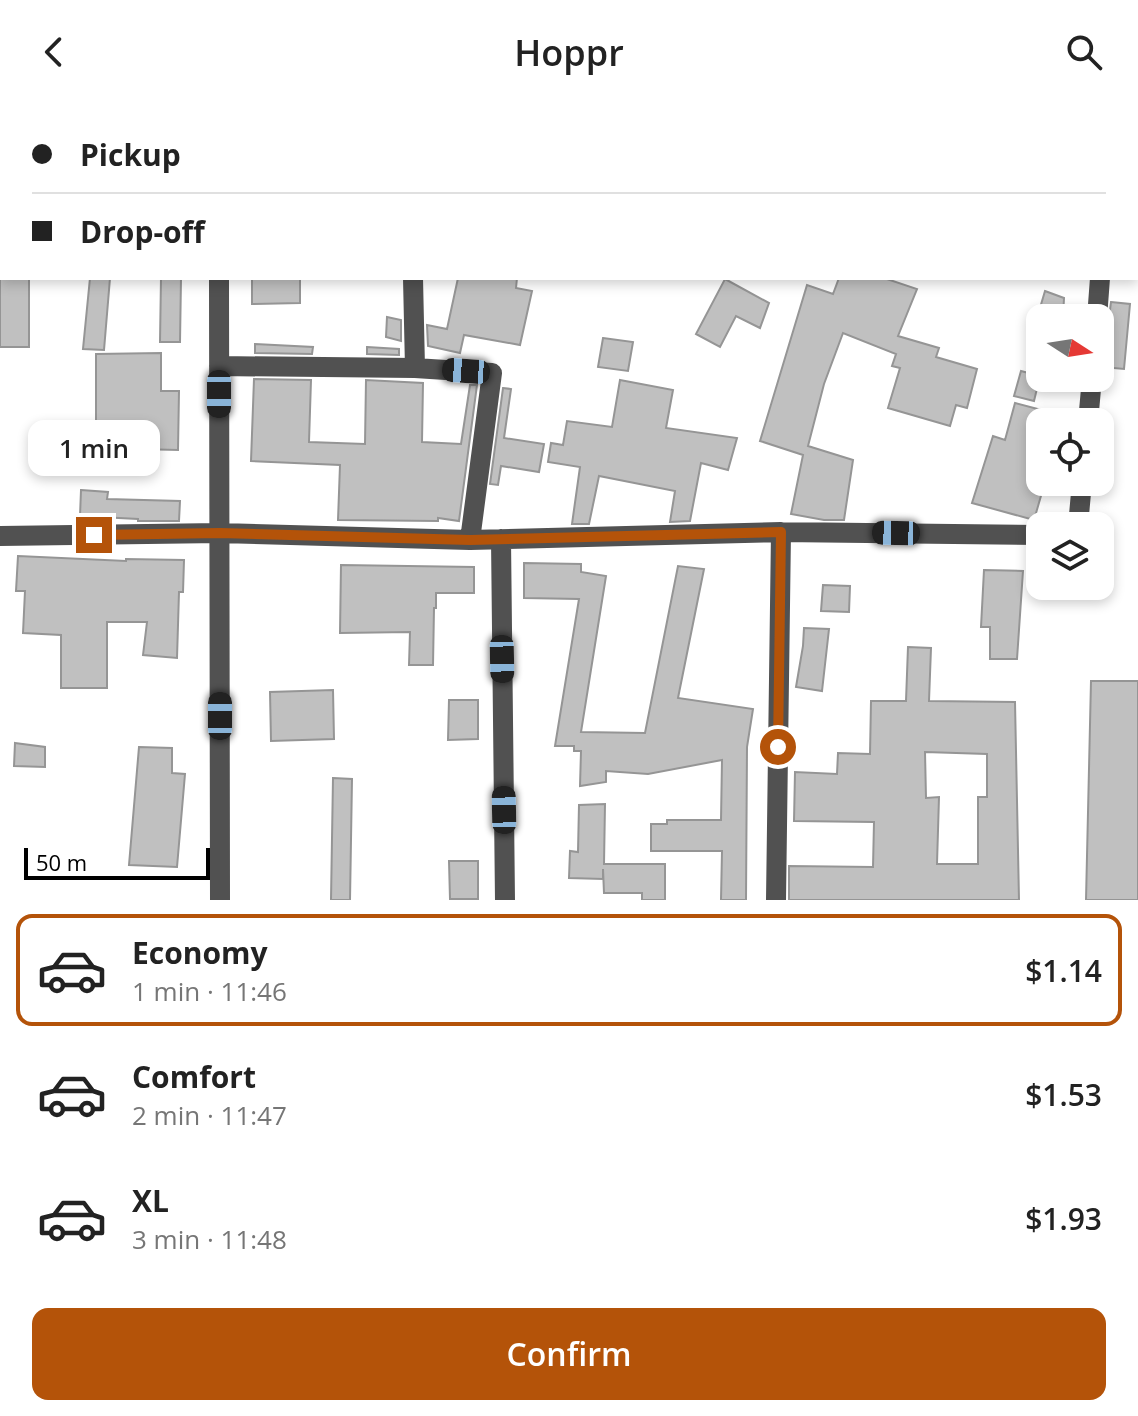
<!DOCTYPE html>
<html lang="en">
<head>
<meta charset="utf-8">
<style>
  :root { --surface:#fff; --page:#f6f6f6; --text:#222; --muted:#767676; --line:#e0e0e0; --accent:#b45309 }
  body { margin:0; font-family:"Open Sans",sans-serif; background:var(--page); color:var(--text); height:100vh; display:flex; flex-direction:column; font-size:30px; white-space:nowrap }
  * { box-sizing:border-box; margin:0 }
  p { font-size:26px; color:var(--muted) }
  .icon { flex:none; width:44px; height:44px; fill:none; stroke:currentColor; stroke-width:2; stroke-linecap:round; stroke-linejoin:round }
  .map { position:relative; height:796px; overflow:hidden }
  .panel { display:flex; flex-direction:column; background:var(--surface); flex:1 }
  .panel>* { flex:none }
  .banner { position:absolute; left:0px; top:0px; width:1138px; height:176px; box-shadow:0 4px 12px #0003; display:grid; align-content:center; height:176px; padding:0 32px; background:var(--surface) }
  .needle { width:52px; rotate:102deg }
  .tools { position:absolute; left:1026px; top:200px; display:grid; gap:16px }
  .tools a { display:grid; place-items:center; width:88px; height:88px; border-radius:16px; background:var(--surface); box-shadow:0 4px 12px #0003; font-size:40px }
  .scale { position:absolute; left:24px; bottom:20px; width:186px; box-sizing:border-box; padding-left:8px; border:4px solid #000; border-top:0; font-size:22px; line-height:28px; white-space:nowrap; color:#000; -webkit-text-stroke:6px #fff; paint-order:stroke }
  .end { position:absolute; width:36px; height:36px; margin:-18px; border:10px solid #b45309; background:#fff; box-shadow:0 0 0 4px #fff }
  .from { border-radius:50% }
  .bubble { position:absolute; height:56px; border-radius:16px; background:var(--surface); box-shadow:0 4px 12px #0003; font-size:26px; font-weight:600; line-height:56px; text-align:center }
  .car { position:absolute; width:24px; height:48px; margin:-24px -12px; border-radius:10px; box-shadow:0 0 6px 2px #0007; background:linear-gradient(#222 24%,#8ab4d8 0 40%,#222 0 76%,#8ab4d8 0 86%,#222 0) }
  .banner b { display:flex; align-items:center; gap:28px; height:76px; font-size:30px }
  .banner b+b { border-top:2px solid var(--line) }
  .banner i { width:20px; height:20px; background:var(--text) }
  ul { padding:14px 0 0; list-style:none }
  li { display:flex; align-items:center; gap:24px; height:112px; margin:0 16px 12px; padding:0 16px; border:4px solid transparent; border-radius:16px }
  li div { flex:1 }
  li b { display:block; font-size:30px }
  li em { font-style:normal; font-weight:600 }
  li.selected { border-color:var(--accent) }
  li>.icon { width:72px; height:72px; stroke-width:1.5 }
  .action { display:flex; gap:16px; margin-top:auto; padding:16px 32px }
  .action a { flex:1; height:92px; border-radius:16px; background:var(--accent); color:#fff; font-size:32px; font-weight:600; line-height:92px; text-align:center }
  header { display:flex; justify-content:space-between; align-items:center; height:104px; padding:0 32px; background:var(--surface); font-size:36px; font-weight:600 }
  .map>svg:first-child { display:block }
</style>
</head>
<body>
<header><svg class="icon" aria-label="back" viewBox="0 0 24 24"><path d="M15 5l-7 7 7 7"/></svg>Hoppr<svg class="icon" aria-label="search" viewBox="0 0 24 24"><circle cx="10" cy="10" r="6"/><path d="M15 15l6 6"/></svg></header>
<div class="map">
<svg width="1138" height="796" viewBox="0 0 1138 796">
  <rect width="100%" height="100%" fill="#fff"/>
  <path fill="#c0c0c0" stroke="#959595" stroke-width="2" fill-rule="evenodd" d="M0 174H29V243H0Z
    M90 174H110L104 246 83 245Z
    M161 174H181L180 238H160Z
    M252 174H300V199L252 200Z
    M458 174H517L516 184 532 187 520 241 464 231 460 249 428 242 427 221 447 225Z
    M839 174H884L917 185 898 232 939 244 936 253 977 265 967 304 956 301 950 322 888 304 900 264 892 262 896 250 843 229 824 280 808 342 853 356 844 416H824L791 410 803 351 760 337 807 181 833 190Z
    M725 175 769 199 760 224 736 212 720 243 696 230Z
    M1045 187 1064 194 1063 214H1037Z
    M1111 198 1130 200 1124 265 1103 263Z
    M387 213 401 216V237L386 233Z
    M603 234 633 238 628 267 598 263Z
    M255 240 313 243 312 250 255 249Z
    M367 243 399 245V251L367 250Z
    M161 249V287H179L178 346 96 344V250Z
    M1021 267 1040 272 1034 297 1014 292Z
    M254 275 311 276 309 338 365 340 366 276 423 279 422 338 461 340 470 281H477L459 417 438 414V417L338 416 340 361 251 357Z
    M620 276 673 286 666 324 737 334 728 366 701 359 690 417 670 418 675 387 599 372 589 420H572L580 363 548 358 551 339 563 341 567 317 612 323Z
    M503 284 511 285 504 334 544 340 539 368 501 362 498 381 490 380Z
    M1015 299 1049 308 1046 318H1040V339L1033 363 1040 365V378H1045L1034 416 972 399 993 332 1005 336Z
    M81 386 108 388 107 395 180 397 179 417H138V415L80 412Z
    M18 452 126 457V455L184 456 183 488H179L177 554 143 551 147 518H107V584H61V531L23 529 25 487H16Z
    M524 459 581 460V468L606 472 581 628 645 629 678 462 704 465 678 594 753 605 747 643 746 796H721L722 747H651V720H667V716H721L722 656 648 670 606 667V678L580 682 581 647H574V642H555L579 495 524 494Z
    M341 461 474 463V489H436V504H434L433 561H409L410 528 340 529Z
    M984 466 1023 467 1017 555H990V523H981Z
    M823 481 850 482 849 508 821 507Z
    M804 524 829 525 822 587 796 583 803 542Z
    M908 543 931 544 929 597 1015 598 1019 796H789V762L873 763 874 718 794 717 795 668 837 670 838 649 870 650 871 597H906ZM925 648 987 650V693H978V760H937L939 693 926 694Z
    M1091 577H1138V796H1086Z
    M333 586 334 635 271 637 270 588Z
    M449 596H478V635L448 636Z
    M15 639 45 643V663L14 662Z
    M139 643 172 644V669L185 670 177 763 129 761Z
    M333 674 352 675 350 796H331Z
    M605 700 604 760H665V796H642V789H604L603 765V775L569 774 570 747 578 748 579 701Z
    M449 757H478V795H450Z"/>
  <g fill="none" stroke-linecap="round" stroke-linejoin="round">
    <path stroke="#515151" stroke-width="20" d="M219 2V0
      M433 2 434 0
      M637 2V0
      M909 2V0
      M1136 105H1138
      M219 174 220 796
      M413 174 415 264
      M1097 214 1100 174
      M219 262 415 264 492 269 470 436
      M1088 318 1092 274
      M1078 422 1082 378
      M0 432 220 429 470 436 781 428 1040 431
      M501 435 505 796
      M776 796 781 428"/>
  </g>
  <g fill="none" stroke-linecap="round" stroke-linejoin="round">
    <path stroke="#b45309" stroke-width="10" d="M94 431 220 429 470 436 781 428 778 643"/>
  </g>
</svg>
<div class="tools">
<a><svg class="needle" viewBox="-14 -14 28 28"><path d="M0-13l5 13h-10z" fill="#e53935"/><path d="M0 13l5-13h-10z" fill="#767676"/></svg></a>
<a><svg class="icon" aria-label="locate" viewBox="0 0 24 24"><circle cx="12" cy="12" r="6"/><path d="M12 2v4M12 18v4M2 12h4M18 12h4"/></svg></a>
<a><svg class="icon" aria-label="layers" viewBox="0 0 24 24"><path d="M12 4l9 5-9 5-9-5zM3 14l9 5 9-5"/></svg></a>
</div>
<div class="scale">50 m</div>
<i class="end from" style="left:778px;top:643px"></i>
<i class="end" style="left:94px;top:431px"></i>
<div class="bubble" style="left:28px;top:316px;width:132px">1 min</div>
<i class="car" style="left:466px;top:267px;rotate:274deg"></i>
<i class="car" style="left:219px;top:290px;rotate:180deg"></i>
<i class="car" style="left:896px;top:429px;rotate:271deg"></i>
<i class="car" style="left:502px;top:555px;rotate:179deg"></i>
<i class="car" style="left:220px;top:612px;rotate:0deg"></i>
<i class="car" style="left:504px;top:706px;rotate:359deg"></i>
<div class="banner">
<b><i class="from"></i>Pickup</b>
<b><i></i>Drop-off</b>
</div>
</div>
<section class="panel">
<ul>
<li class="selected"><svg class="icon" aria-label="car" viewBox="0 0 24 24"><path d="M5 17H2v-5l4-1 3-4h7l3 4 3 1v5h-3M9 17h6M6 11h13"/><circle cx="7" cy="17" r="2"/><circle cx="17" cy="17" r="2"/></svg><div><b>Economy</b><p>1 min · 11:46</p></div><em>$1.14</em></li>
<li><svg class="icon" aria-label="car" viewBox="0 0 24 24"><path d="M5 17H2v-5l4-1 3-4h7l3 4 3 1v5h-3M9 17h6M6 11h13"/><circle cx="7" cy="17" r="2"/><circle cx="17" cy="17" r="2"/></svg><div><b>Comfort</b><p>2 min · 11:47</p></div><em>$1.53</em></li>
<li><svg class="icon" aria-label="car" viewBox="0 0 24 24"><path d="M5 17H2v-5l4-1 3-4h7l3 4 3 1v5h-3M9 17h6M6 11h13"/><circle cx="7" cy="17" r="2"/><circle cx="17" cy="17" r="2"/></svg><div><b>XL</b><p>3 min · 11:48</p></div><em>$1.93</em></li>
</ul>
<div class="action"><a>Confirm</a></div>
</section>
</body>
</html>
